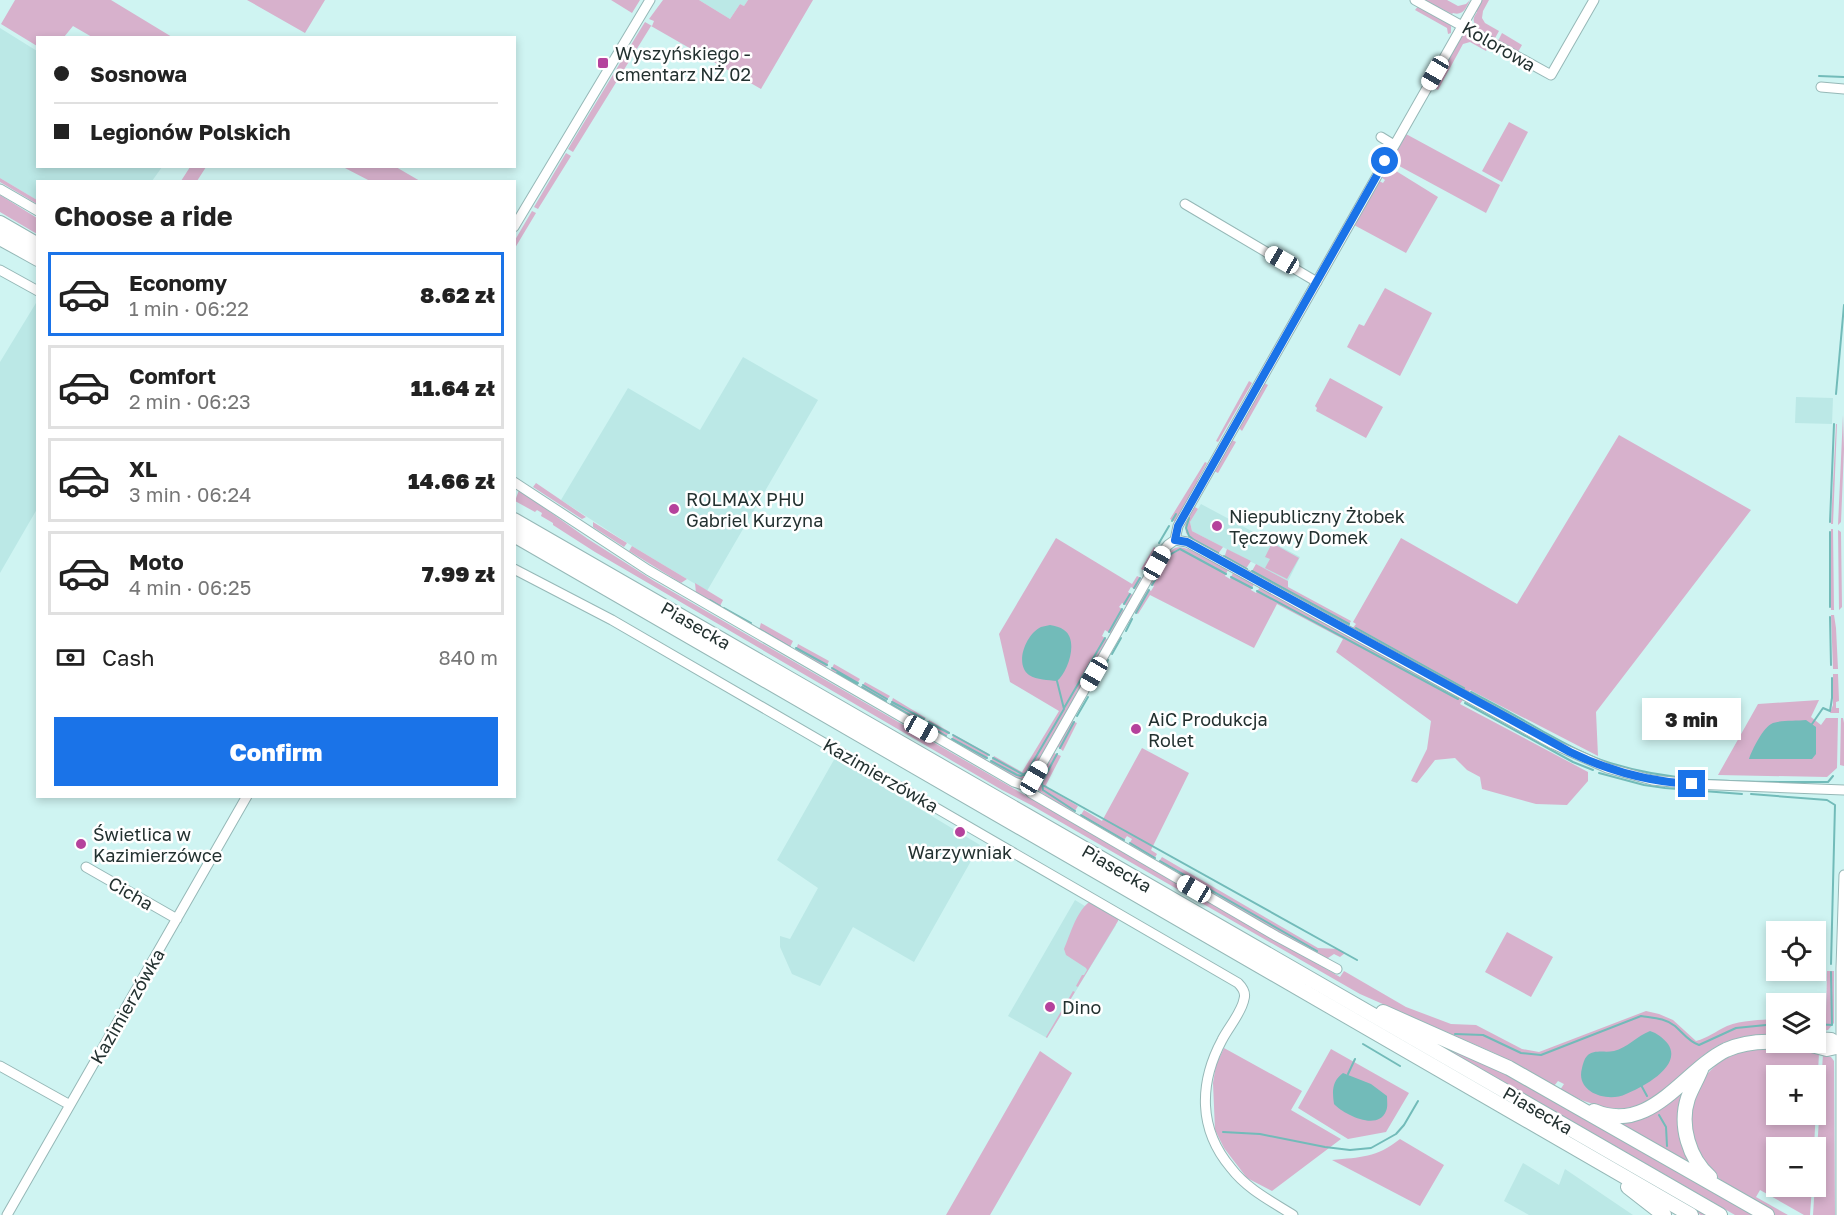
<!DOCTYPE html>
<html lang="en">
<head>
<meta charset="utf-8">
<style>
  :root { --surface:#fff; --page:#f2f2f2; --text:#222; --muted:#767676; --line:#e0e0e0; --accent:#1a73e8 }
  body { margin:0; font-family:"Golos Text",sans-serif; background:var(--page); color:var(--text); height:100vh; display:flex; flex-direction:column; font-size:22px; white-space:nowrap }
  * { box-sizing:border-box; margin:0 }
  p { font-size:20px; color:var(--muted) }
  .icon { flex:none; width:33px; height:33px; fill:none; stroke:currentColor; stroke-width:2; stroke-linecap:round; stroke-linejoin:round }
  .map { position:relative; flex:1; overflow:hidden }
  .panel { position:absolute; left:36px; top:180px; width:480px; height:618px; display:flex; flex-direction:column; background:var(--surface); border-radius:0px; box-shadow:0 3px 9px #0003 }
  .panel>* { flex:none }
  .hud { position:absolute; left:36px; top:36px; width:480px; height:132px; border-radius:0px; box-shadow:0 3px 9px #0003; display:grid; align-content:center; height:132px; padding:0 18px; background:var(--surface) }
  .buttons { position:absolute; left:1766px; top:921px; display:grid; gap:12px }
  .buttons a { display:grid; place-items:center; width:60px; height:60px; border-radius:0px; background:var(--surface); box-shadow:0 3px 9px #0003; font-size:30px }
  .end { position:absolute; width:27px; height:27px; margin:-14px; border:8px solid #1a73e8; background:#fff; box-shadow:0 0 0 3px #fff }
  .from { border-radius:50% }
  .bubble { position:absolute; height:42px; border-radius:0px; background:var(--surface); box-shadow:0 3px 9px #0003; font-size:20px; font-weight:800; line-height:42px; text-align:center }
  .car { position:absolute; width:18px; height:36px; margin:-18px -9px; border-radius:8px; box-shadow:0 0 4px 2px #0007; background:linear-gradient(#fff 24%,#345 0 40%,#fff 0 76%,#345 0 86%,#fff 0) }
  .hud b { display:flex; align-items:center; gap:21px; height:57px; font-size:22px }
  .hud b+b { border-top:2px solid var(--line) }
  .hud i { width:15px; height:15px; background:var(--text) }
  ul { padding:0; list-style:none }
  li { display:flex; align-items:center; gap:18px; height:84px; margin:0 12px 9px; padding:0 6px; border:3px solid var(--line); border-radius:0px }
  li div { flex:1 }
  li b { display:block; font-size:22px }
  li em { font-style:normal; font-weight:800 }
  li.on { border-color:var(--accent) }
  li>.icon { width:54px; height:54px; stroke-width:1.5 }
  h2 { padding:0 18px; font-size:27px; line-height:72px }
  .pay { display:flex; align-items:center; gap:15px; height:66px; padding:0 18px; font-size:22px }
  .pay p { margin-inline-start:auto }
  .button { display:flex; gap:12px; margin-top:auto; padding:12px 18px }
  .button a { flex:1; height:69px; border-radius:0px; background:var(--accent); color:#fff; font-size:24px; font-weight:800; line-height:69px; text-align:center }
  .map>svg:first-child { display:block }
</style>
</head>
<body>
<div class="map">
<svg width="1844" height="1215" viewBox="0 0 1844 1215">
  <rect width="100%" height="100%" fill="#cff4f2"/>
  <path fill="#bbe8e6" d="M699 0H748L744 6 740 4 730 19Z
    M0 28 37 51 38 166 162 167 152 181 38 182 37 200 0 178Z
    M36 303 38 304 37 509 0 573V362Z
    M743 357 818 400 707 591 632 546 561 500 628 388 700 430Z
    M1796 397 1833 398 1832 424 1795 423Z
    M1201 504 1300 557 1288 581 1192 531 1190 522Z
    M835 758 980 845 914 962 853 927 820 986 792 974 780 947V936L790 939 818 888 777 860Z
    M1075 900 1116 925 1047 1038 1008 1016Z
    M1523 1163 1559 1185 1565 1169 1633 1215H1529L1504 1201Z"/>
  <path fill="#d7b1cc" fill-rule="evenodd" d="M15 0H111L172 37H92L73 26 64 37 38 38 37 46 1 24Z
    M247 0H325L305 33Z
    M611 0H640L632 13Z
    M663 0H699L730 19 740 4 744 6 748 0H813L761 89 651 26 573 152 568 149 640 30 645 22 652 26 654 21 649 19Z
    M1423 0H1447L1458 6 1466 4 1470 0C1466 8 1463 16 1453 13L1452 14Z
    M1481 0H1489L1483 11 1482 18 1485 23 1499 31 1494 40 1476 28 1477 26C1472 21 1473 18 1477 12L1475 11Z
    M1419 5 1448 23 1451 26V33L1448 34 1447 28 1415 10Z
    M1467 33 1490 44 1486 51 1470 42 1463 44 1438 90 1433 87 1463 34Z
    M1502 33 1522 45 1518 52 1498 41Z
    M1509 122 1528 132 1502 182 1482 171Z
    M1406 134 1500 185 1486 213 1390 161Z
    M566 153 571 156 538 209 534 207Z
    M1386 166H1388L1438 197 1406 253 1354 225 1379 181 1383 183 1385 180 1381 177Z
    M190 167H206L197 181H181Z
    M343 167H396L420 181H370Z
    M0 178 37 200V204L0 182Z
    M0 195 37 218V234L0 212Z
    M532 211 536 213 515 248V240Z
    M1385 288 1432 313 1400 376 1347 347 1359 324 1364 326Z
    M1330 378 1383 407 1366 438 1316 411 1317 408 1315 406Z
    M1249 381 1252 383 1218 442 1216 441Z
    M1264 383 1268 385 1242 431 1238 427Z
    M1843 415 1844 449 1841 522 1838 525Z
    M1836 424H1837L1833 524H1831Z
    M1619 435 1751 510 1596 712 1598 756 1470 690 1460 704 1588 772V781L1567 805 1536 804 1482 789 1480 777 1467 770 1455 758 1435 760 1417 783 1411 781 1427 749 1431 721 1336 652 1343 639 1277 604 1254 648 1150 595 1138 614 1134 612 1148 589 1151 591 1154 586 1150 584C1156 575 1166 552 1175 548 1186 543 1217 564 1228 570L1225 576 1230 579 1233 573 1254 584 1251 590 1256 593 1260 587 1347 635 1356 624 1353 622 1401 538 1517 604Z
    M1232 440 1236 442 1218 473 1214 471Z
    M1205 462 1207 463 1197 481 1199 482 1175 522 1170 519Z
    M536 483 586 517 582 519 533 487Z
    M519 490 588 539 654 581 1340 977 1344 971 1406 1007 1451 1024 1476 1025 1522 1049 1539 1052 1646 1011 1659 1014 1673 1020 1696 1041C1708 1038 1716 1031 1727 1026 1742 1020 1760 1020 1776 1019V1035C1755 1034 1736 1036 1717 1046 1699 1056 1686 1072 1671 1085 1633 1120 1602 1111 1560 1090L1564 1084 1558 1081 1554 1086 1522 1067 1492 1052 1360 994 1031 805 1002 790 595 552 553 525V523L541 516 542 513 537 510 535 512 515 501Z
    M1195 507 1198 509 1190 522 1192 531 1223 547 1218 554 1194 541 1186 533 1185 523Z
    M593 522 627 543 624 547 593 527Z
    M1831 529H1833L1834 610H1831Z
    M1838 530 1841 532 1842 607 1839 610Z
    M1056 538 1132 584 1137 576 1143 579 1136 590 1131 587 1128 592 1133 595 1127 606 1122 603 1119 607 1125 611 1111 634 1105 630 1102 636 1108 640 1030 775 1025 779 1017 778 990 763 994 756 1022 772 1059 711 1010 682 999 634Z
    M1272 543 1299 558 1287 579 1265 568 1270 559 1265 557Z
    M632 546 687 579 681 583 629 551Z
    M1154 547 1159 550 1146 572 1141 569Z
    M1227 549 1251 561 1245 570 1224 558Z
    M1256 564 1288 581V587L1351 621 1348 626 1253 574 1252 571Z
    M695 583 723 600 720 606H717L696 593Z
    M1831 615H1834L1836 628 1838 669H1833Z
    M761 623 793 641 790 647H788L759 630Z
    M798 644 829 661 826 667H823L796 650Z
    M834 664 860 679 856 685H854L832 673 831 670Z
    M1833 674H1838L1839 701 1836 702V708H1839V713H1830L1833 705Z
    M865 682 890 696 884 703 863 690 861 688Z
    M893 698 926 718 920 723 890 706Z
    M1819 700 1811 717 1821 725 1826 718H1838L1837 768 1827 777 1718 775 1758 704Z
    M1841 718H1843L1844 723V766L1840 765Z
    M929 720 950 732 945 737 926 727Z
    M1072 721 1077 723 1063 751 1057 746Z
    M953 734 989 754 985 761 952 741Z
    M1142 748 1189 773 1151 850 1157 854 1153 861 1128 846 1132 839 1127 836 1122 843 1079 818 1084 810 1102 821Z
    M1054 753 1061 756 1046 785 1049 789 1078 806 1073 814 1038 790 1039 781Z
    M1162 857 1318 948 1338 949 1345 953 1340 957 1334 954 1328 958H1322L1158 863Z
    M1088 903H1093L1118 918V921L1047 1038 1046 1037 1073 991 1075 992 1078 987 1076 986 1082 975H1084L1087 970 1086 968 1066 955 1064 949C1070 935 1076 913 1088 903Z
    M1507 932 1553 957 1531 997 1485 972Z
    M1827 971H1834V1023L1828 1030 1815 1033V1016L1826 1015Z
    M1224 1048 1302 1091 1291 1110 1341 1139 1272 1191 1247 1178 1224 1148 1215 1130 1213 1083 1216 1065Z
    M1779 1048 1819 1053 1814 1147 1776 1148V1186L1812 1187 1810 1215H1804L1760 1190 1756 1197 1788 1215H1775L1729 1187 1706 1167 1693 1140 1690 1111 1704 1077 1720 1061 1743 1051 1754 1049ZM1776 1076H1815V1114H1776Z
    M1331 1049 1409 1093 1386 1132 1348 1139 1298 1108Z
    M1454 1049 1502 1071 1757 1215H1735L1452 1052Z
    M1040 1051 1072 1073 990 1215H946Z
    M1823 1054 1831 1057 1834 1061 1835 1215H1813Z
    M1447 1065 1708 1215H1701L1446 1068Z
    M1687 1085 1692 1165 1614 1122Z
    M1400 1139 1444 1165 1420 1206 1332 1160C1361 1157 1376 1158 1400 1139Z"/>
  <path fill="#72bbb9" d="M1050 625C1055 626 1060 627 1064 630 1079 640 1068 672 1057 681 1048 680 1037 680 1029 675 1014 664 1026 634 1041 627 1044 626 1047 626 1050 625Z
    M1806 720 1816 727V754L1812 759H1749C1752 750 1763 727 1773 723 1782 720 1796 721 1806 720Z
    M1650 1031C1657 1033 1663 1038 1668 1044 1683 1066 1643 1087 1626 1094 1608 1103 1575 1093 1582 1068 1583 1064 1584 1059 1587 1056 1594 1049 1605 1053 1614 1051 1627 1048 1637 1036 1650 1031Z
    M1343 1073 1371 1084 1387 1096C1387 1101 1388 1107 1386 1111 1378 1132 1343 1114 1334 1104 1332 1091 1332 1081 1343 1073Z"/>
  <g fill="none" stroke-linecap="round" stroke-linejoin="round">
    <path stroke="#72bbb9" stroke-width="2" d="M1819 76 1844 77
      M1836 394 1844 305
      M1189 518 1186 528 1189 536 1194 540 1218 553
      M1172 521 1176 514
      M1830 522 1834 424
      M1830 532V607
      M1159 543 1169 526
      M1224 556 1247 569
      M1144 571 1157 548
      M1252 571 1349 624
      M1231 577 1252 588
      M1152 585 1171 554 1180 549 1226 574
      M1134 588 1140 578
      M1257 591 1458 699
      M710 600 720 606
      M1124 604 1130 594
      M724 608 751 623
      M1136 613 1149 590
      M1830 617 1831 665
      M1356 628 1464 688
      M759 629 790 647
      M1126 631 1132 619
      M1109 632 1122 609
      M796 648 827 665
      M1112 654 1121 638
      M832 668 858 683
      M837 673 857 684
      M1101 673 1108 660
      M863 685 887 699
      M862 687 886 701
      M1091 690 1096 681
      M1471 692C1496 705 1520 718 1544 732 1562 742 1581 753 1601 760 1673 785 1752 782 1828 782L1833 776
      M892 702 924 719
      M1465 703 1573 762 1593 770
      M891 704 922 722
      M1064 708 1105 638
      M1077 716 1088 697
      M928 722 949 733
      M1812 724 1823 708 1830 711 1832 698V678
      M927 725 946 736
      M953 735 989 755
      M952 739 987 758
      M1060 748 1074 722
      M1057 754 1042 782 1043 790 1075 811
      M993 758 1026 776
      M991 761 1017 775 1021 776 1027 772 1064 709 1057 681
      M1599 773 1644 785 1665 788 1742 794
      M1039 783 1357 960
      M1751 794 1827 800 1835 805 1831 964
      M1081 815 1124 840
      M1130 843 1155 858
      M1160 861 1317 951
      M1815 1024 1832 1025 1831 972
      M1455 1034 1483 1035 1521 1053 1541 1055 1641 1016C1653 1018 1665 1018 1675 1026 1683 1033 1689 1042 1699 1045L1736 1028 1776 1024
      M1363 1044 1400 1066
      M1348 1074 1355 1059
      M1641 1085 1647 1096
      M1659 1115 1666 1127 1667 1146
      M1223 1132 1260 1134 1325 1147 1350 1150 1371 1148 1396 1134 1404 1125 1418 1101"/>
    <defs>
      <path id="minor" d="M1415 0 1551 75 1594 0
        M1821 87 1844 89
        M1381 137 1394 145
        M0 189 38 211
        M1185 204 1317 282
        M514 227 650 0
        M0 270 38 291
        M514 482 648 570 1014 782 1026 786 1031 793 1276 936 1337 969
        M1175 540 1187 542 1553 744 1607 768 1652 780 1692 784 1844 790
        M1175 540 1178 526 1477 0
        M514 569 612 620 1238 983C1243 988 1246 993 1244 999 1242 1012 1228 1028 1222 1040 1199 1083 1198 1129 1231 1168 1247 1189 1271 1201 1293 1215
        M1026 786 1034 778 1164 550 1168 545 1175 540
        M86 867 177 919
        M0 1066 70 1105
        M7 1215 247 796
        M1841 1215V968L1844 875"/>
      <path id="highway" d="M0 223 38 245
        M0 238 38 259
        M514 520 1720 1215
        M514 535 1691 1215
        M1383 1012 1509 1068 1767 1215
        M1815 1039 1831 1040 1841 1046
        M1800 1042 1827 1049 1841 1046
        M1702 1067C1698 1078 1692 1087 1688 1098 1679 1125 1689 1159 1710 1177
        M1594 1111C1651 1135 1683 1071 1726 1050 1742 1043 1759 1041 1776 1042
        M1628 1187 1664 1215"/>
    </defs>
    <use href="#minor" stroke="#96b8b7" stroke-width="11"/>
    <use href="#highway" stroke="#96b8b7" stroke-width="16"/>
    <use href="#minor" stroke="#fff" stroke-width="9"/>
    <use href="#highway" stroke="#fff" stroke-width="14"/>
  </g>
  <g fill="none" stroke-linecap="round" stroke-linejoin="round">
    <path stroke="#1a73e8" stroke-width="8" d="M1385 161 1178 526 1175 540 1187 542 1570 752C1609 771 1649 782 1692 784"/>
  </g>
  <g fill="#b5429c" stroke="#fff" stroke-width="2">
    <rect x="597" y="57" width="12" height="12" rx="3"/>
    <circle cx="674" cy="509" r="6"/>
    <circle cx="1217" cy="526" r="6"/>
    <circle cx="1136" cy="729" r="6"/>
    <circle cx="960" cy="832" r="6"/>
    <circle cx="81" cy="844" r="6"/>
    <circle cx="1050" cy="1007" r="6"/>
  </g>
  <g text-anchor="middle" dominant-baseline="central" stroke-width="5" stroke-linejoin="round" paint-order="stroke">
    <g font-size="18" fill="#233130" stroke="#fff">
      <text transform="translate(1499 46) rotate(30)">Kolorowa</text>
      <text transform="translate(696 625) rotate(30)">Piasecka</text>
      <text transform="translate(881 775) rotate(30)">Kazimierzówka</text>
      <text transform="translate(1117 868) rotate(30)">Piasecka</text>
      <text transform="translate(131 893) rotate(30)">Cicha</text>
      <text transform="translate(127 1006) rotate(-60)">Kazimierzówka</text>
      <text transform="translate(1538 1110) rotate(30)">Piasecka</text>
    </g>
    <g font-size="18" fill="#233130" stroke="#fff" text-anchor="start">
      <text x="615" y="53">Wyszyńskiego -<tspan x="615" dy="21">cmentarz NŻ 02</tspan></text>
      <text x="686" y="499">ROLMAX PHU<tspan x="686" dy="21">Gabriel Kurzyna</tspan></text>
      <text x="1229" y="516">Niepubliczny Żłobek<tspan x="1229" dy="21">Tęczowy Domek</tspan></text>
      <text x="1148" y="719">AiC Produkcja<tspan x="1148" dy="21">Rolet</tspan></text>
      <text x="93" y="834">Świetlica w<tspan x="93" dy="21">Kazimierzówce</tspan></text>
      <text x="960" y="852" text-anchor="middle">Warzywniak</text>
      <text x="1062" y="1007">Dino</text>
    </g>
  </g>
</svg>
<div class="buttons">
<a><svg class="icon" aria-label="locate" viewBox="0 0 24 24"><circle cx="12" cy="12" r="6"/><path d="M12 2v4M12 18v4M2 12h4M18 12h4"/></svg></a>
<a><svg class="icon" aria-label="layers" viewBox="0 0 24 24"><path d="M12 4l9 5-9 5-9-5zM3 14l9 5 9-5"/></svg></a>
<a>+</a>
<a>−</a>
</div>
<i class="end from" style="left:1385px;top:161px"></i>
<i class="end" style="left:1692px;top:784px"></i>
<div class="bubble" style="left:1642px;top:698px;width:99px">3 min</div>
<i class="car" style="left:1435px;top:73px;rotate:210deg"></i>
<i class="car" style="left:1282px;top:260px;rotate:300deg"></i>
<i class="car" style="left:1157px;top:563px;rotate:29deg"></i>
<i class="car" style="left:1094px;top:674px;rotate:210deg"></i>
<i class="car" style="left:921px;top:729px;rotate:119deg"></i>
<i class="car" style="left:1034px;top:778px;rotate:30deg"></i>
<i class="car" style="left:1194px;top:889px;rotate:300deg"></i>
<div class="hud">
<b><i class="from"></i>Sosnowa</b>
<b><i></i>Legionów Polskich</b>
</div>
<section class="panel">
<h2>Choose a ride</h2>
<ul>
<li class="on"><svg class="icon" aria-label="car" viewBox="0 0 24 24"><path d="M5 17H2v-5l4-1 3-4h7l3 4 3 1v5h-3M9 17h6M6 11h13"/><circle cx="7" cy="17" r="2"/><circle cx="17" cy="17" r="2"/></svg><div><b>Economy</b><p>1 min · 06:22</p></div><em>8.62 zł</em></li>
<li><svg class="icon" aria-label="car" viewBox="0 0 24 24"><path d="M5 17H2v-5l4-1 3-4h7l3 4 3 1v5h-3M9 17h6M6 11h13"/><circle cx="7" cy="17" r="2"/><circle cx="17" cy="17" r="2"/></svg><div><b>Comfort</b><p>2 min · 06:23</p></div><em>11.64 zł</em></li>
<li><svg class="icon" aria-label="car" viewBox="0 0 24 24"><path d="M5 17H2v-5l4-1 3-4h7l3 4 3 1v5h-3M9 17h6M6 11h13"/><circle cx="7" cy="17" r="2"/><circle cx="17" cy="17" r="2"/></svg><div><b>XL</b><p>3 min · 06:24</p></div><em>14.66 zł</em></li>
<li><svg class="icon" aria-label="car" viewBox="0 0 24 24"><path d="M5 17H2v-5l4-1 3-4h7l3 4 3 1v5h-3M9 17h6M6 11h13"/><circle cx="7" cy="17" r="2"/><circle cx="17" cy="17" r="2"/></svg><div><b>Moto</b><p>4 min · 06:25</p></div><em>7.99 zł</em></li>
</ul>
<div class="pay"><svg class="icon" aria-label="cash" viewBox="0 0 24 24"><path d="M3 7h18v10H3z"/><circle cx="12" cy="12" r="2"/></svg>Cash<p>840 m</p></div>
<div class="button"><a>Confirm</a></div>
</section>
</div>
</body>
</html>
